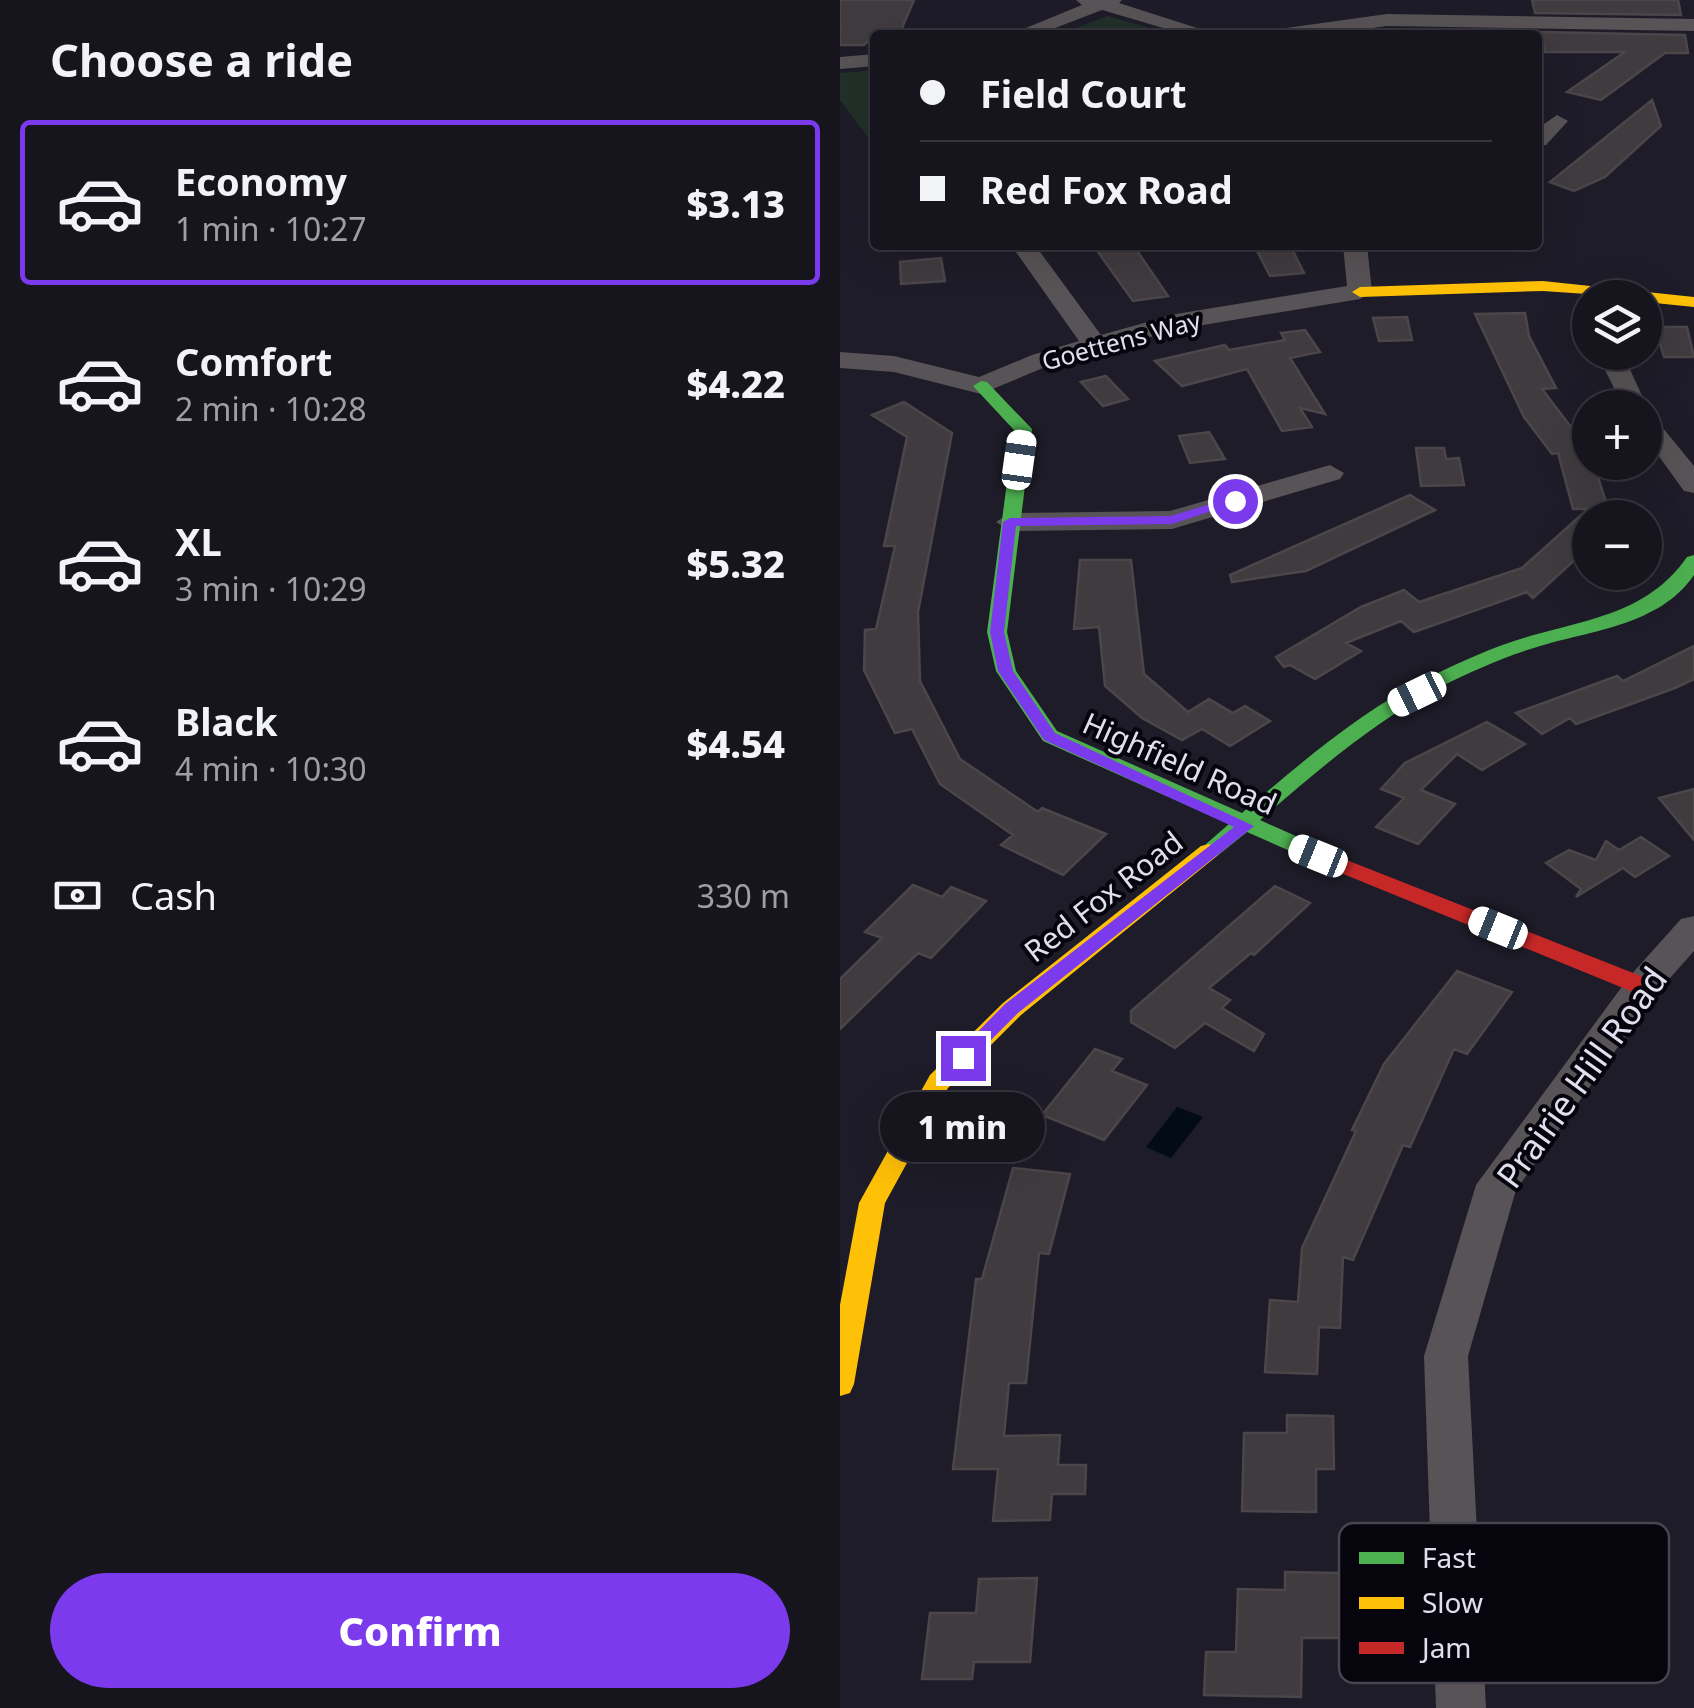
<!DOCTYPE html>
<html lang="en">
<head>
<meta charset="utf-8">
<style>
  :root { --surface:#16151e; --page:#23222b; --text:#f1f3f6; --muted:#9e9fa4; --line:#35343c; --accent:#7c3aed }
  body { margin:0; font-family:"Noto Sans",sans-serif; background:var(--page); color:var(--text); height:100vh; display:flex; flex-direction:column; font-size:38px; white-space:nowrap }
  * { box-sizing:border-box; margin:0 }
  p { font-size:32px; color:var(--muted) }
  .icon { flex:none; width:55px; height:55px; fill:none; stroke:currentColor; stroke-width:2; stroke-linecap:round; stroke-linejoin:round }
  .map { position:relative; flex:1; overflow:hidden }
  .side { display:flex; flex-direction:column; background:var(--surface); width:840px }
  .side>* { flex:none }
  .guide { position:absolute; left:30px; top:30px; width:672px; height:220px; border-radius:10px; box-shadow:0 10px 40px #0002,0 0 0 2px var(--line); display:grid; align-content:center; height:220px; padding:0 50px; background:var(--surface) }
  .tools { position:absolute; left:732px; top:280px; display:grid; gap:20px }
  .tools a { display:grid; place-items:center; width:90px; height:90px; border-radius:50%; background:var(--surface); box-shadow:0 10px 40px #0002,0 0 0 2px var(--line); font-size:50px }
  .end { position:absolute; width:45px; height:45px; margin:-22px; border:12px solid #7c3aed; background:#fff; box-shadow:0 0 0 5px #fff }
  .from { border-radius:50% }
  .bubble { position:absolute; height:70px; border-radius:35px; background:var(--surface); box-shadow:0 10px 40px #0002,0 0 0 2px var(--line); font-size:32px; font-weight:800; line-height:70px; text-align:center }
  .car { position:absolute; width:30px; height:60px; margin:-30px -15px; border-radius:12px; box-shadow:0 0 8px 2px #0007; background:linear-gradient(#fff 24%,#345 0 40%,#fff 0 76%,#345 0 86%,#fff 0) }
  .guide b { display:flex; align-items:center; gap:35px; height:95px; font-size:38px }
  .guide b+b { border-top:2px solid var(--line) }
  .guide i { width:25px; height:25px; background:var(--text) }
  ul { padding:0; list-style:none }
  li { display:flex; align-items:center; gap:30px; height:165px; margin:0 20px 15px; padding:0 30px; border:5px solid transparent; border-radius:10px }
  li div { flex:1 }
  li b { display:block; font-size:38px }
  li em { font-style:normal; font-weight:800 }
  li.on { border-color:var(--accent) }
  li>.icon { width:90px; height:90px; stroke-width:1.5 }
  h2 { padding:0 50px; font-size:45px; line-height:120px }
  .pay { display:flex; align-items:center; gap:25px; height:110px; padding:0 50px; font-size:38px }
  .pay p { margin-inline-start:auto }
  .primary-button { display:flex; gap:20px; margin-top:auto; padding:20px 50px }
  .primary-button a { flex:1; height:115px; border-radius:60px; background:var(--accent); color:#fff; font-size:40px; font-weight:800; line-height:115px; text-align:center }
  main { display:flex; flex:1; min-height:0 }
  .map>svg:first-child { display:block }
</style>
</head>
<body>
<main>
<section class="side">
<h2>Choose a ride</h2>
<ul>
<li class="on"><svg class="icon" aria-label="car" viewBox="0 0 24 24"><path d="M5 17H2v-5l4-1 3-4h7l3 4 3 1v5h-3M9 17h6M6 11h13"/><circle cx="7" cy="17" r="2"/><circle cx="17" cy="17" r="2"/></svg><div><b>Economy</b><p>1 min · 10:27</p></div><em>$3.13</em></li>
<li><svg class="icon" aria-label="car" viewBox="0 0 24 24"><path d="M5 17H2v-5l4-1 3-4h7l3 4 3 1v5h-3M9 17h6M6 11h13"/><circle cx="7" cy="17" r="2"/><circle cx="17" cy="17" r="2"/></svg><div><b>Comfort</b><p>2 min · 10:28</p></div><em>$4.22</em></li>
<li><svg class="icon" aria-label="car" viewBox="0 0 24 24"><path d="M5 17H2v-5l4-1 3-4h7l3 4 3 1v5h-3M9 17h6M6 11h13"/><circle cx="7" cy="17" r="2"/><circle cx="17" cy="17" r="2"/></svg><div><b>XL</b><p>3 min · 10:29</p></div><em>$5.32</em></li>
<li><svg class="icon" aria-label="car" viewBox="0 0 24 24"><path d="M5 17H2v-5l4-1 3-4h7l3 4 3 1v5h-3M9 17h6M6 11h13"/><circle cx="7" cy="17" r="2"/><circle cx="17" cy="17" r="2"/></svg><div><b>Black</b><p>4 min · 10:30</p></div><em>$4.54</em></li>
</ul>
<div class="pay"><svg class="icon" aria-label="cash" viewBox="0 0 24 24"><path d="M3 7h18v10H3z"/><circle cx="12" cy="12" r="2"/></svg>Cash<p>330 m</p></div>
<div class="primary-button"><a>Confirm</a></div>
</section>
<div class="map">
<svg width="854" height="1708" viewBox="0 0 854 1708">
  <rect width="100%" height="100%" fill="#1e1c28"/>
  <path fill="#213029" d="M268 16 334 35H217Z
    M35 70V147L0 100V73Z"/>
  <path fill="#030b14" d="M337 1107 363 1117 331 1158 306 1147Z"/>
  <path fill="#403b3e" stroke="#4b4649" stroke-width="2.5" d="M0 0H74L59 35H34L24 45H0Z
    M692 0H838L841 15 695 13Z
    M700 32 845 35 848 53H825L761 100 727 92 785 52H705Z
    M812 100 821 126 765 177 734 191 710 182Z
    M253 245H293L328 296 293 301Z
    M414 245H450L464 273 430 276Z
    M101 258 105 281 61 284 60 262Z
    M685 313 689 336 716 388 702 389 750 452 768 508 750 509V546L693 598 687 592 574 632 561 621 506 643 521 651 475 679 450 665 444 667 436 657 521 607 564 590 579 602 682 568 748 509H733L718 453 712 454 684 417 635 314Z
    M567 317 572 340 539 341 533 318Z
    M815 327H847L854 357H824Z
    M465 330 480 352 450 358 485 414 460 408 472 427 442 431 407 369 342 386 315 361 385 345 389 350 445 340 441 333Z
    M266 376 288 399 263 406 241 382Z
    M64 402 112 433 78 612 80 681 120 759 198 812 202 808 266 834 223 875 161 845 173 835 100 784 72 729 55 733 24 670 25 630 36 629 55 546H44L67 437 32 415Z
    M369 432 385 459 350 463 339 436Z
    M576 448H604L606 459 619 458 624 485 581 486Z
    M570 495 595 510 466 571 392 582 390 575Z
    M240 560H291L304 674 348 712 369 699 393 713 405 706 430 721 390 746 362 729 342 740 302 718 265 686 259 627 234 629Z
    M854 646V679L835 688 736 724 730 718 702 734 676 713 777 676 783 681Z
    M647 722 685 744 642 770 617 754 581 790 615 804 578 844 536 827 564 798 541 789 565 763Z
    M854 789V840L819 798Z
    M801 837 829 856 795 877 783 868 736 897 741 889 706 863 729 850 756 860 766 841 779 850Z
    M73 885 102 897 111 887 146 901 91 958 78 953 0 1029V979L42 938 25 932Z
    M435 886 470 903 414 955 411 953 369 988 390 1000 382 1008 424 1034 414 1051 365 1023 335 1048 291 1022V1011Z
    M617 971 672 992 627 1054 614 1049 570 1147 563 1145 513 1260 503 1257 500 1328 479 1327 477 1374 425 1372 430 1300 458 1302 462 1248 516 1131 512 1130 544 1064Z
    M255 1049 282 1059 272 1071 307 1085 264 1140 202 1115Z
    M173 1168 230 1174 209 1254 199 1253 186 1383H169L164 1436 220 1435 218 1465H246L245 1494H212L210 1520 153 1521 158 1469H113L136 1279H142Z
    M447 1415 493 1416 494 1469H476V1512L402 1511 404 1433H447Z
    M445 1572 499 1573 500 1638H462L461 1697 364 1695 366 1652H396L398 1589 445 1590Z
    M197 1578 190 1662H134L132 1679H82L90 1613H136L139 1579Z"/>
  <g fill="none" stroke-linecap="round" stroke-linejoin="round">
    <path fill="#585356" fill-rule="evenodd" d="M236 0H282L279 3 379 35H347L262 10 197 35H169L242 5Z
      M547 14 854 19V31L547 26 481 35H429L439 29Z
      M35 54V66L0 69V57Z
      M717 115 728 121 706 145 698 146V128Z
      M171 245H195L261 335 336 314 507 286 503 245H527L532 292 520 299 339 329 210 365 141 394 54 372 0 368V352L54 356 139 377 192 355 239 341Z
      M756 352H782L809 411 854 466V493L844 491 805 437V408H784Z
      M490 465 504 473 500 479 332 529 170 531 156 522 170 513 330 511Z
      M854 916V951L815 995 676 1190 628 1356 646 1708H596L584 1356 636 1185 789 977 841 919Z"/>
    <path fill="#4caf50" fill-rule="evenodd" d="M141 381 147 382 192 429 167 632 176 671 217 731 402 813C461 763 519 712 588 678 620 662 653 647 687 637 749 619 808 613 847 557L854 555V575C819 626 751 630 697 647 663 657 630 672 598 688 532 723 476 772 420 820L507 859 510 864 507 869H491L407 832 377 856H361L358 851 389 824 203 741 156 671 147 632 174 430 133 386Z"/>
    <path fill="#ffc107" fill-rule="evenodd" d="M703 281 854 297V307L805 302V298L703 291 520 297 512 292 520 287Z
      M369 844 380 851 377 856 181 1015 108 1088 45 1203 14 1384 10 1393 0 1396V1305L19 1203 90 1075 163 1003 361 846Z"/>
    <path fill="#c62828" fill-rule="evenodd" d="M499 857 811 980 814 986 811 992H793L491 869 488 864Z"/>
  </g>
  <path fill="#7c3aed" d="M390 498 402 501 332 524 176 526 164 632 173 671 215 733 414 826 178 1013 129 1062H117V1053L165 1004 394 827 204 740 158 671 150 632 163 522 170 518 331 516Z"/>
  <g text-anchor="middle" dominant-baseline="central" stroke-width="8" stroke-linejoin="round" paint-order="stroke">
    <g font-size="25" fill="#e0dfee" stroke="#06050d">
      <text transform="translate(281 340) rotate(-15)">Goettens Way</text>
    </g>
    <g font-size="30" fill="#e0dfee" stroke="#06050d">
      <text transform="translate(340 763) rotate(24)">Highfield Road</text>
      <text transform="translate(263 896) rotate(-38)">Red Fox Road</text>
    </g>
    <g font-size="35" fill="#e0dfee" stroke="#06050d">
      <text transform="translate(741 1077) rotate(-54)">Prairie Hill Road</text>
    </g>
  </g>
  <rect x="499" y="1523" width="330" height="160" rx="15" fill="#06050d" stroke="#474650" stroke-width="2.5"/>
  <rect x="519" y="1552" width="45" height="12" fill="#4caf50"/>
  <rect x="519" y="1597" width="45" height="12" fill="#ffc107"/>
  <rect x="519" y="1642" width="45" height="12" fill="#c62828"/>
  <g font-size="28" fill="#e0dfee">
    <text x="582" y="1568">Fast</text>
    <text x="582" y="1613">Slow</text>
    <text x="582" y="1658">Jam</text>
  </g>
</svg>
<div class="tools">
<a><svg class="icon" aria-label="layers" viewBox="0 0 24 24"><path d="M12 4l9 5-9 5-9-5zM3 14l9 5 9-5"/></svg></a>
<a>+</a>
<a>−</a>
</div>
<i class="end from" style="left:395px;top:501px"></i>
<i class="end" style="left:123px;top:1058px"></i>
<div class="bubble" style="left:40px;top:1092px;width:165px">1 min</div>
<i class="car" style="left:179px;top:460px;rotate:8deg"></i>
<i class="car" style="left:577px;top:694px;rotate:244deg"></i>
<i class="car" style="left:478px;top:856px;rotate:292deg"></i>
<i class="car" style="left:658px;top:928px;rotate:292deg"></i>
<div class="guide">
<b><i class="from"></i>Field Court</b>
<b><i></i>Red Fox Road</b>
</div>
</div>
</main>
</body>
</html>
